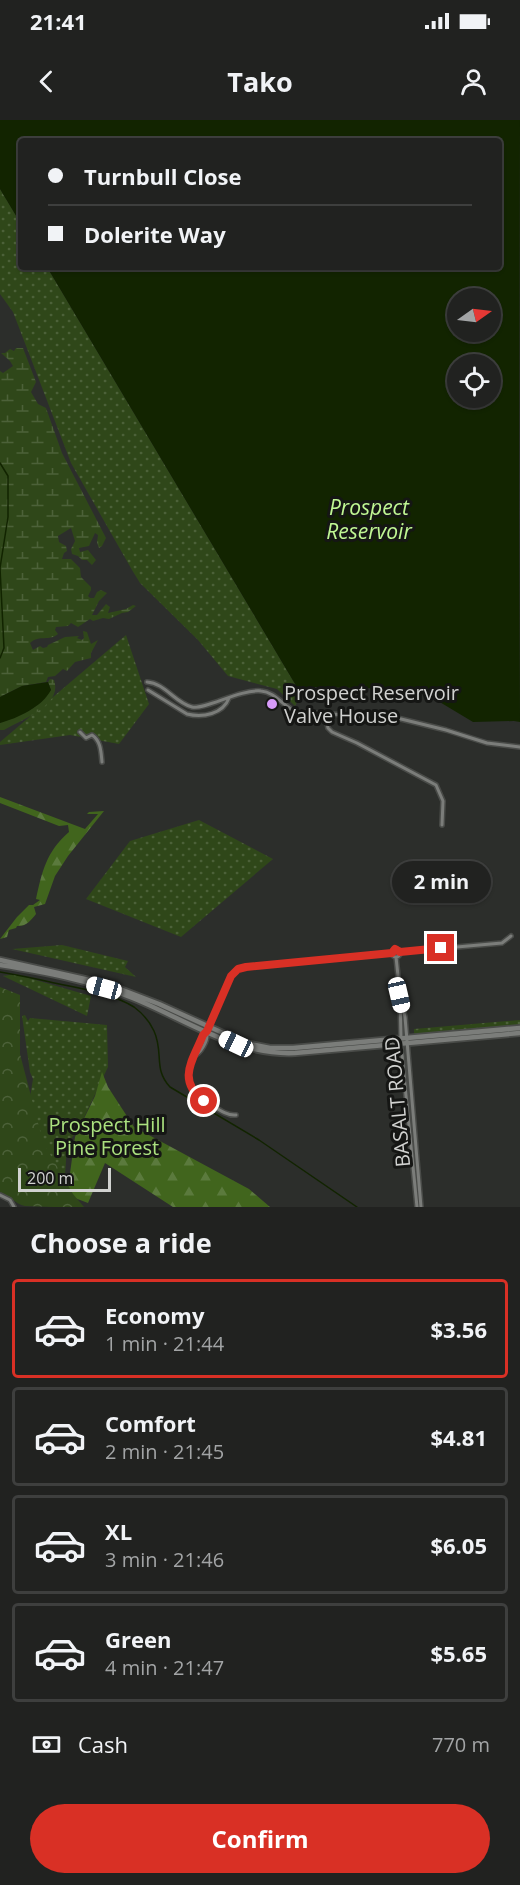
<!DOCTYPE html>
<html lang="en">
<head>
<meta charset="utf-8">
<style>
  :root { --surface:#212220; --page:#2d2f2d; --text:#f1f3f6; --muted:#a2a4a5; --line:#3e3f3e; --accent:#d93025 }
  body { margin:0; font-family:"Open Sans",sans-serif; background:var(--page); color:var(--text); height:100vh; display:flex; flex-direction:column; font-size:22px; white-space:nowrap }
  * { box-sizing:border-box; margin:0 }
  p { font-size:20px; color:var(--muted) }
  .icon { flex:none; width:33px; height:33px; fill:none; stroke:currentColor; stroke-width:2; stroke-linecap:round; stroke-linejoin:round }
  .map { position:relative; height:1087px; overflow:hidden }
  .details { display:flex; flex-direction:column; background:var(--surface); flex:1 }
  .details>* { flex:none }
  .top-card { position:absolute; left:18px; top:18px; width:484px; height:132px; border-radius:6px; box-shadow:0 2px 4px #0004,0 0 0 2px var(--line); display:grid; align-content:center; height:132px; padding:0 30px; background:var(--surface) }
  .needle { width:39px; rotate:76deg }
  .tools { position:absolute; left:447px; top:168px; display:grid; gap:12px }
  .tools a { display:grid; place-items:center; width:54px; height:54px; border-radius:50%; background:var(--surface); box-shadow:0 2px 4px #0004,0 0 0 2px var(--line); font-size:30px }
  .scale { position:absolute; left:18px; bottom:15px; width:93px; box-sizing:border-box; padding-left:6px; border:3px solid #d1d2d0; border-top:0; font-size:16px; line-height:21px; white-space:nowrap; color:#d1d2d0; -webkit-text-stroke:4px #151614; paint-order:stroke }
  .end { position:absolute; width:27px; height:27px; margin:-14px; border:8px solid #d93025; background:#fff; box-shadow:0 0 0 3px #fff }
  .from { border-radius:50% }
  .bubble { position:absolute; height:42px; border-radius:21px; background:var(--surface); box-shadow:0 2px 4px #0004,0 0 0 2px var(--line); font-size:20px; font-weight:700; line-height:42px; text-align:center }
  .car { position:absolute; width:18px; height:36px; margin:-18px -9px; border-radius:8px; box-shadow:0 0 4px 2px #0007; background:linear-gradient(#fff 24%,#345 0 40%,#fff 0 76%,#345 0 86%,#fff 0) }
  .top-card b { display:flex; align-items:center; gap:21px; height:57px; font-size:22px }
  .top-card b+b { border-top:2px solid var(--line) }
  .top-card i { width:15px; height:15px; background:var(--text) }
  ul { padding:0; list-style:none }
  li { display:flex; align-items:center; gap:18px; height:99px; margin:0 12px 9px; padding:0 18px; border:3px solid var(--line); border-radius:6px }
  li div { flex:1 }
  li b { display:block; font-size:22px }
  li em { font-style:normal; font-weight:700 }
  li.active { border-color:var(--accent) }
  li>.icon { width:54px; height:54px; stroke-width:1.5 }
  h2 { padding:0 30px; font-size:27px; line-height:72px }
  .pay { display:flex; align-items:center; gap:15px; height:66px; padding:0 30px; font-size:22px }
  .pay p { margin-inline-start:auto }
  .cta { display:flex; gap:12px; margin-top:auto; padding:12px 30px }
  .cta a { flex:1; height:69px; border-radius:36px; background:var(--accent); color:#fff; font-size:24px; font-weight:700; line-height:69px; text-align:center }
  .status { display:flex; justify-content:space-between; align-items:center; height:42px; padding:0 30px; background:var(--surface); direction:ltr }
  .status svg { height:16px; fill:currentColor }
  header { display:flex; justify-content:space-between; align-items:center; height:78px; padding:0 30px; background:var(--surface); font-size:27px; font-weight:700 }
  .map>svg:first-child { display:block }
</style>
</head>
<body>
<div class="status"><b>21:41</b><svg viewBox="0 0 49 12"><path d="M0 12V9h3v3zM5 12V6h3v6zM10 12V3h3v9zM15 12V0h3v12zM26 1h20v11H26zM47 4h2v5h-2z"/></svg></div>
<header><svg class="icon" aria-label="back" viewBox="0 0 24 24"><path d="M15 5l-7 7 7 7"/></svg>Tako<svg class="icon" aria-label="person" viewBox="0 0 24 24"><circle cx="12" cy="8" r="4"/><path d="M4 21q1-7 8-7t8 7"/></svg></header>
<div class="map">
<svg width="520" height="1087" viewBox="0 0 520 1087">
  <defs>
    <pattern id="grass-dots" width="8" height="8" patternUnits="userSpaceOnUse" patternTransform="scale(1.5)"><rect width="8" height="8" fill="#2f4719"/><path d="M2 2h.1M6 6h.1" fill="none" stroke="#4c6139" stroke-width="1.8" stroke-linecap="round"/></pattern>
    <pattern id="forest-firs" width="22" height="20" patternUnits="userSpaceOnUse" patternTransform="scale(1.5)"><rect width="22" height="20" fill="#41651d"/><path d="M5 1l3.5 6h-7zM16 11l3.5 6h-7z" fill="#5b7a3d"/></pattern>
    <pattern id="wetland-marsh" width="20" height="14" patternUnits="userSpaceOnUse" patternTransform="scale(1.5)"><rect width="20" height="14" fill="#2f4719"/><path d="M1 5h8M5 5V1M11 12h8M15 12V8" fill="none" stroke="#4c6139"/></pattern>
    <pattern id="park-crowns" width="20" height="18" patternUnits="userSpaceOnUse" patternTransform="scale(1.5)"><rect width="20" height="18" fill="#2f4719"/><path d="M2 6a3 3 0 1 1 6 0M12 15a3 3 0 1 1 6 0" fill="none" stroke="#4c6139"/></pattern>
  </defs>
  <rect width="100%" height="100%" fill="#2c2e2b"/>
  <path fill="url(#grass-dots)" d="M0 69 21 104V147H47L301 574 295 586 277 569 228 556 198 520 140 463 132 450 71 343 13 192 0 174Z
    M126 515 149 584 119 624 70 615 0 625V622Z
    M199 700 273 739 181 817 86 779 130 721Z
    M62 825 128 841 125 847 136 857 12 829Z
    M15 854 91 876 87 896 3 856Z
    M25 895 28 901 30 898 107 905 108 947 80 1006 67 1025 64 1071 28 989 33 959 30 952 22 896Z
    M520 900V906L414 916V909Z"/>
  <path fill="url(#forest-firs)" d="M0 677 85 709 98 694H87L89 692 104 691 68 736 55 756 45 784 34 787 36 794C31 800 26 807 17 806L16 808 9 810 7 817 0 819 17 797 29 785H33L40 780 36 779C42 752 46 732 69 712L68 705 59 706 0 683Z
    M102 952 108 967 134 1007 249 1069 270 1087H173L105 1043 88 1083 67 1075 75 1017 95 976Z"/>
  <path fill="url(#wetland-marsh)" d="M16 228H23L36 262 31 272 38 284 46 288 62 333 106 418 102 426 99 428 97 422 98 415 95 413 89 426 79 428 80 432 88 430 96 440 92 445 87 440H82L78 436 72 434 71 429 75 421 71 408 58 416 59 422 66 426 67 431 64 433 62 439H71L80 448 81 457 91 467V470L88 476 90 478H94L97 472 101 470 107 473 99 481 92 495H97L106 484 110 487 108 493 126 489 133 485 136 486 128 492 122 493 109 499 103 498 93 501 90 499 78 507 71 503 68 506 56 507 55 510 58 514C49 522 40 514 30 523L33 530 40 526 43 528 47 527 48 525 65 517 79 516 77 518 82 520 84 518 83 511 87 512 91 524 98 520 91 533V538L75 542 67 551 63 549 55 556 48 557 46 562 22 566 0 577V251L3 253 13 246 10 241 1 233H5L10 229 14 231Z
    M50 559 54 560C63 586 22 599 4 610H0V603L33 588 51 570 48 562Z"/>
  <path fill="url(#park-crowns)" d="M0 867 20 875V934L43 1022 73 1074 84 1087C66 1087 41 1087 25 1086 15 1084 10 1075 0 1072Z"/>
  <path fill="#122400" fill-rule="evenodd" d="M0 0H520L519 394 520 602 514 601 473 602 428 575 402 569 315 567 301 574 47 147H500V21H21V104L0 69ZM458 178H490V212H458ZM458 244H490V278H458Z
    M48 562 51 570C42 587 18 598 0 603V577L22 566Z"/>
  <g fill="none" stroke-linecap="round" stroke-linejoin="round">
    <path stroke="#122400" stroke-width="1.5" d="M0 343 8 356V397L0 448 4 528 0 538
      M0 852C17 855 33 858 50 862 77 868 110 872 134 887 142 893 150 902 154 911 164 933 153 949 170 967L259 1020 357 1087"/>
    <defs>
      <path id="street" d="M147 562C165 563 175 583 192 587 205 590 240 569 261 571 276 572 283 587 297 592L397 598 446 610 487 623 520 627
        M148 570 187 594C203 598 223 594 229 578
        M325 594 328 608 332 612 357 623 436 665 443 681 442 705
        M80 612 86 618 92 615C101 621 101 632 102 642
        M392 833a4 4 0 1 1 8 0a4 4 0 1 1-8 0Z
        M400 832 502 823 511 816
        M396 837 400 875 401 918
        M401 880 405 897 421 1087
        M209 906 231 856 238 849 246 847 392 833
        M206 912 203 915C192 942 174 966 210 984 218 989 227 996 236 995
        M401 925 417 1087
        M194 936C201 933 208 921 207 913
        M0 1075 10 1080 14 1087"/>
      <path id="secondary" d="M0 840 107 864 159 884 245 923 270 928H293L520 908
        M0 845C44 852 89 860 130 877 184 898 235 936 295 933L520 913"/>
    </defs>
    <use href="#street" stroke="#494b48" stroke-width="6"/>
    <use href="#secondary" stroke="#494b48" stroke-width="8"/>
    <use href="#street" stroke="#7b7d7a" stroke-width="3"/>
    <use href="#secondary" stroke="#7b7d7a" stroke-width="4.5"/>
  </g>
  <g fill="none" stroke-linecap="round" stroke-linejoin="round">
    <path stroke="#d93025" stroke-width="8" d="M204 981C176 960 193 940 203 915L207 911 231 856 238 849 246 847 392 833 395 829 400 832 441 828"/>
  </g>
  <circle fill="#d79bf9" stroke="#151614" stroke-width="2" cx="272" cy="584" r="6"/>
  <g text-anchor="middle" dominant-baseline="central" stroke-width="6" stroke-linejoin="round" paint-order="stroke">
    <g font-size="20" fill="#d1d2d0" stroke="#151614" text-anchor="start">
      <text x="284" y="572">Prospect Reservoir<tspan x="284" dy="23">Valve House</tspan></text>
    </g>
    <g font-size="20" fill="#d1d2d0" stroke="#151614">
      <text transform="translate(397 982) rotate(-95)">BASALT ROAD</text>
    </g>
    <g font-size="20" fill="#abe17f" stroke="#151614">
      <text x="107" y="1004">Prospect Hill<tspan x="107" dy="23">Pine Forest</tspan></text>
    </g>
    <g font-size="21" font-style="italic" fill="#c0f794" stroke="#151614">
      <text x="369" y="387">Prospect<tspan x="369" dy="24">Reservoir</tspan></text>
    </g>
  </g>
</svg>
<div class="tools">
<a><svg class="needle" viewBox="-14 -14 28 28"><path d="M0-13l5 13h-10z" fill="#e53935"/><path d="M0 13l5-13h-10z" fill="#a2a4a5"/></svg></a>
<a><svg class="icon" aria-label="locate" viewBox="0 0 24 24"><circle cx="12" cy="12" r="6"/><path d="M12 2v4M12 18v4M2 12h4M18 12h4"/></svg></a>
</div>
<div class="scale">200 m</div>
<i class="end from" style="left:204px;top:981px"></i>
<i class="end" style="left:441px;top:828px"></i>
<div class="bubble" style="left:392px;top:741px;width:99px">2 min</div>
<i class="car" style="left:104px;top:868px;rotate:285deg"></i>
<i class="car" style="left:399px;top:875px;rotate:167deg"></i>
<i class="car" style="left:236px;top:924px;rotate:295deg"></i>
<div class="top-card">
<b><i class="from"></i>Turnbull Close</b>
<b><i></i>Dolerite Way</b>
</div>
</div>
<section class="details">
<h2>Choose a ride</h2>
<ul>
<li class="active"><svg class="icon" aria-label="car" viewBox="0 0 24 24"><path d="M5 17H2v-5l4-1 3-4h7l3 4 3 1v5h-3M9 17h6M6 11h13"/><circle cx="7" cy="17" r="2"/><circle cx="17" cy="17" r="2"/></svg><div><b>Economy</b><p>1 min · 21:44</p></div><em>$3.56</em></li>
<li><svg class="icon" aria-label="car" viewBox="0 0 24 24"><path d="M5 17H2v-5l4-1 3-4h7l3 4 3 1v5h-3M9 17h6M6 11h13"/><circle cx="7" cy="17" r="2"/><circle cx="17" cy="17" r="2"/></svg><div><b>Comfort</b><p>2 min · 21:45</p></div><em>$4.81</em></li>
<li><svg class="icon" aria-label="car" viewBox="0 0 24 24"><path d="M5 17H2v-5l4-1 3-4h7l3 4 3 1v5h-3M9 17h6M6 11h13"/><circle cx="7" cy="17" r="2"/><circle cx="17" cy="17" r="2"/></svg><div><b>XL</b><p>3 min · 21:46</p></div><em>$6.05</em></li>
<li><svg class="icon" aria-label="car" viewBox="0 0 24 24"><path d="M5 17H2v-5l4-1 3-4h7l3 4 3 1v5h-3M9 17h6M6 11h13"/><circle cx="7" cy="17" r="2"/><circle cx="17" cy="17" r="2"/></svg><div><b>Green</b><p>4 min · 21:47</p></div><em>$5.65</em></li>
</ul>
<div class="pay"><svg class="icon" aria-label="cash" viewBox="0 0 24 24"><path d="M3 7h18v10H3z"/><circle cx="12" cy="12" r="2"/></svg>Cash<p>770 m</p></div>
<div class="cta"><a>Confirm</a></div>
</section>
</body>
</html>
